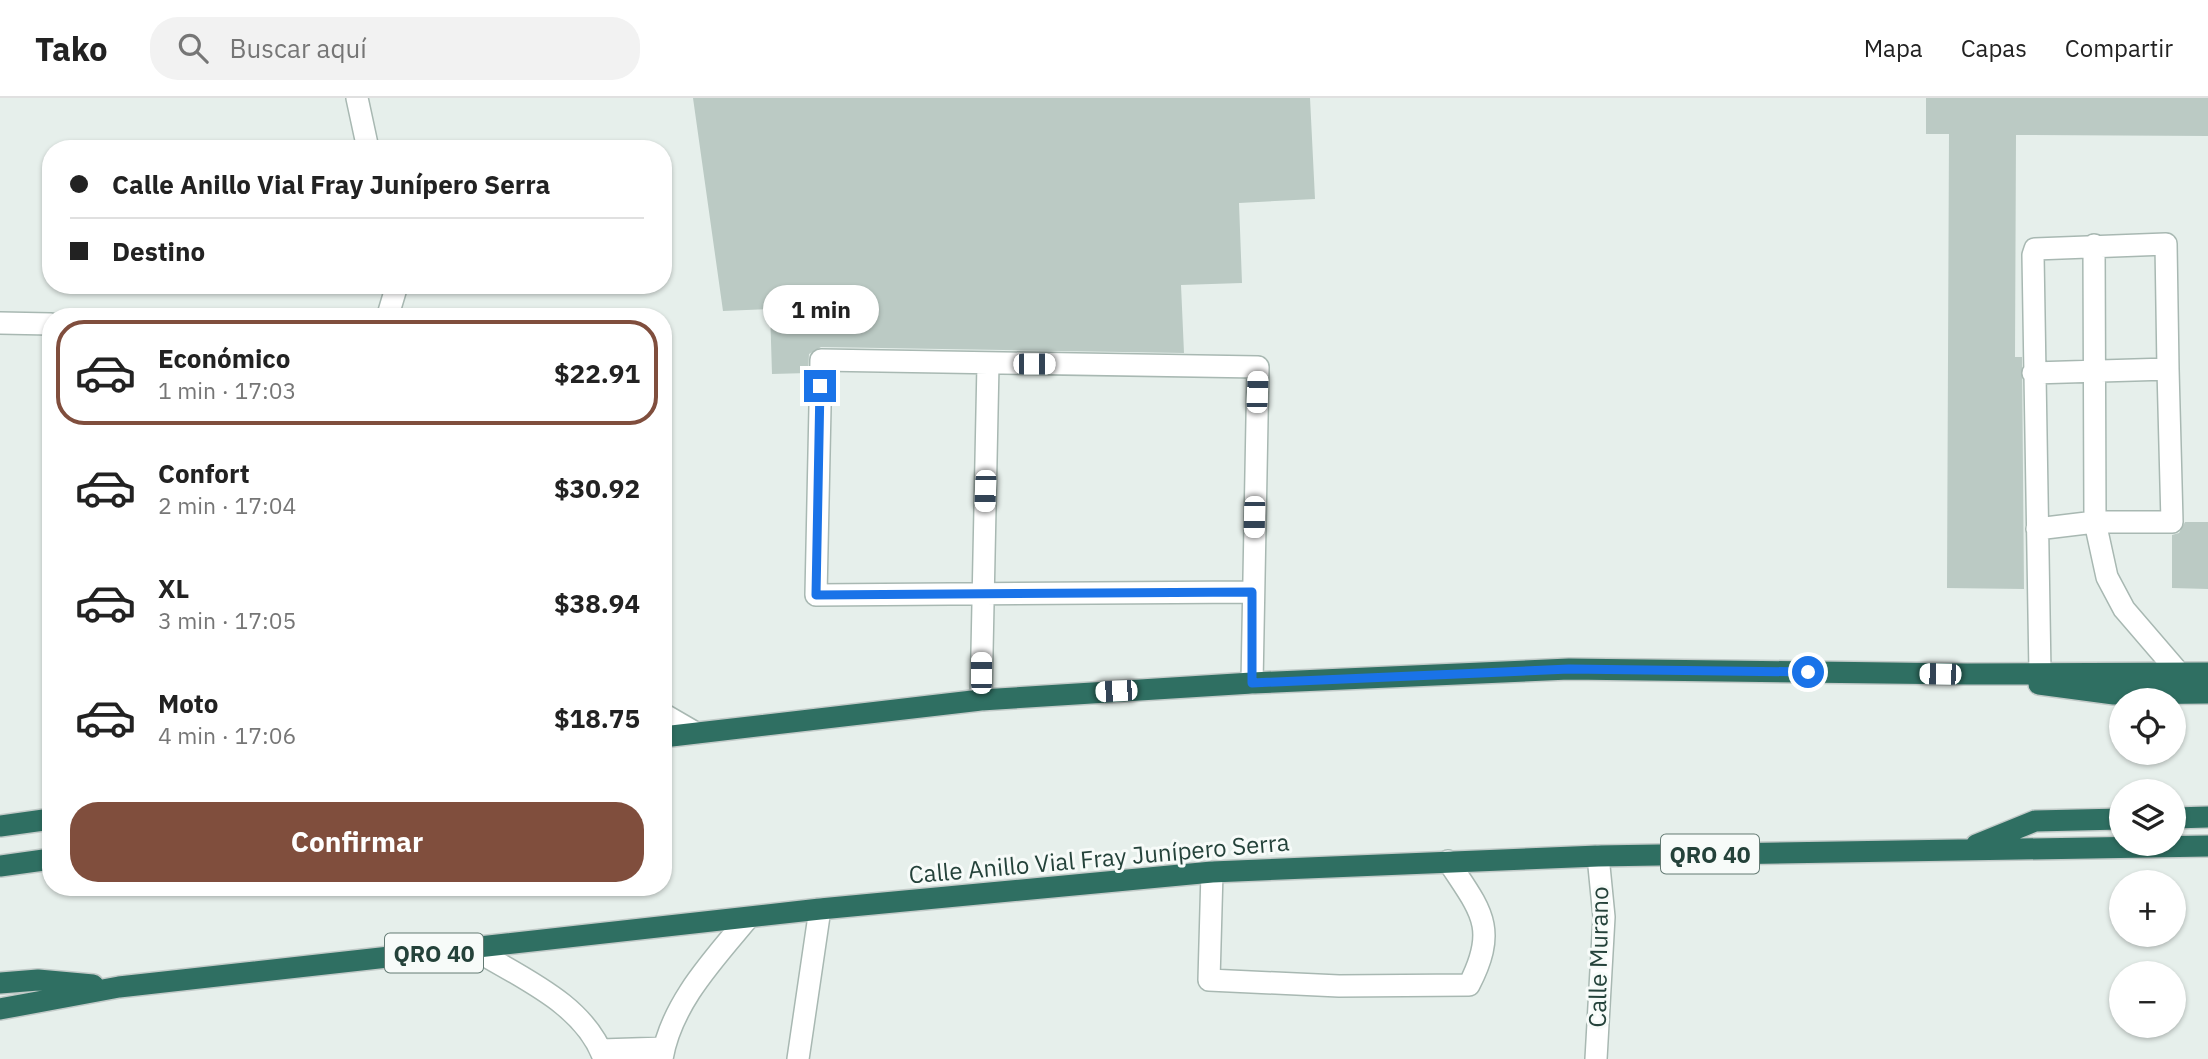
<!DOCTYPE html>
<html lang="es">
<head>
<meta charset="utf-8">
<style>
  :root { --surface:#fff; --page:#f2f2f2; --text:#222; --muted:#767676; --line:#e0e0e0; --accent:#804e3d }
  body { margin:0; font-family:"IBM Plex Sans",sans-serif; background:var(--page); color:var(--text); height:100vh; display:flex; flex-direction:column; font-size:26px; white-space:nowrap }
  * { box-sizing:border-box; margin:0 }
  p { font-size:23px; color:var(--muted) }
  .icon { flex:none; width:38px; height:38px; fill:none; stroke:currentColor; stroke-width:2; stroke-linecap:round; stroke-linejoin:round }
  .map { position:relative; flex:1; overflow:hidden }
  .drawer { position:absolute; left:42px; top:210px; width:630px; height:588px; display:flex; flex-direction:column; background:var(--surface); border-radius:28px; box-shadow:0 2px 5px #0004 }
  .drawer>* { flex:none }
  .guide { position:absolute; left:42px; top:42px; width:630px; height:154px; border-radius:28px; box-shadow:0 2px 5px #0004; display:grid; align-content:center; height:154px; padding:0 28px; background:var(--surface) }
  .buttons { position:absolute; left:2109px; top:590px; display:grid; gap:14px }
  .buttons a { display:grid; place-items:center; width:77px; height:77px; border-radius:50%; background:var(--surface); box-shadow:0 2px 5px #0004; font-size:35px }
  .end { position:absolute; width:32px; height:32px; margin:-16px; border:9px solid #1a73e8; background:#fff; box-shadow:0 0 0 4px #fff }
  .from { border-radius:50% }
  .bubble { position:absolute; height:49px; border-radius:24px; background:var(--surface); box-shadow:0 2px 5px #0004; font-size:23px; font-weight:700; line-height:49px; text-align:center }
  .car { position:absolute; width:21px; height:42px; margin:-21px -10px; border-radius:9px; box-shadow:0 0 5px 2px #0007; background:linear-gradient(#fff 24%,#345 0 40%,#fff 0 76%,#345 0 86%,#fff 0) }
  .guide b { display:flex; align-items:center; gap:24px; height:66px; font-size:26px }
  .guide b+b { border-top:2px solid var(--line) }
  .guide i { width:18px; height:18px; background:var(--text) }
  ul { padding:12px 0 0; list-style:none }
  li { display:flex; align-items:center; gap:21px; height:105px; margin:0 14px 10px; padding:0 14px; border:4px solid transparent; border-radius:28px }
  li div { flex:1 }
  li b { display:block; font-size:26px }
  li em { font-style:normal; font-weight:700 }
  li.on { border-color:var(--accent) }
  li>.icon { width:63px; height:63px; stroke-width:1.5 }
  .primary-button { display:flex; gap:14px; margin-top:auto; padding:14px 28px }
  .primary-button a { flex:1; height:80px; border-radius:28px; background:var(--accent); color:#fff; font-size:28px; font-weight:700; line-height:80px; text-align:center }
  header { display:flex; align-items:center; gap:42px; box-sizing:border-box; height:98px; padding:0 35px; background:var(--surface); border-bottom:2px solid var(--line) }
  header strong { font-size:33px }
  nav { display:flex; gap:38px; margin-inline-start:auto; font-size:24px }
  .search { width:490px; height:63px; background:var(--page); display:flex; align-items:center; gap:18px; box-sizing:border-box; padding:0 24px; border-radius:28px; color:var(--muted); font-size:26px }
  .map>svg:first-child { display:block }
</style>
</head>
<body>
<header>
<strong>Tako</strong>
<div class="search"><svg class="icon" aria-label="search" viewBox="0 0 24 24"><circle cx="10" cy="10" r="6"/><path d="M15 15l6 6"/></svg>Buscar aquí</div>
<nav><a>Mapa</a><a>Capas</a><a>Compartir</a></nav>
</header>
<div class="map">
<svg width="2208" height="961" viewBox="0 0 2208 961">
  <rect width="100%" height="100%" fill="#e6efeb"/>
  <path fill="#bbcac4" d="M693 0H1310L1315 101 1239 105 1242 185 1181 187 1184 255 821 249 809 256 808 275 772 276 770 211 723 213Z
    M1926 0H2208V38L2016 37 2015 259H2022L2024 491 1947 490 1949 36H1926Z
    M2185 424H2208V491L2172 490V437L2179 435Z"/>
  <g fill="none" stroke-linecap="round" stroke-linejoin="round">
    <defs>
      <path id="minor" d="M357 0 368 51
        M2094 147 2095 424 2107 479 2124 511 2179 575
        M388 217 397 187
        M0 225 51 226
        M2033 275 2168 271 2172 424H2095L2037 431
        M2040 575 2033 157 2035 151 2166 146 2168 271
        M1252 585 1258 269 821 262 816 497 1252 494
        M981 602 988 266
        M663 616 694 634
        M1212 774 1209 882 1339 888 1469 887C1499 829 1480 812 1448 763
        M474 851C521 880 585 906 604 961
        M601 952 664 950
        M662 961C671 906 713 862 748 820
        M798 961 820 811
        M1596 961 1604 819 1598 758"/>
      <path id="highway" d="M2039 586 2114 596 2208 595
        M663 639 981 602 1252 585 1569 571 1967 576 2208 575
        M2174 720 2208 719
        M0 728 51 721
        M1976 747 2035 723 2121 721
        M0 768 51 761
        M0 885 38 882 93 887
        M0 911 119 889 820 811 1212 774 1598 758 2208 748"/>
    </defs>
    <use href="#minor" stroke="#a8b8b2" stroke-width="24"/>
    <use href="#highway" stroke="#c2cac8" stroke-width="24"/>
    <use href="#minor" stroke="#fff" stroke-width="21"/>
    <use href="#highway" stroke="#2f6f62" stroke-width="21"/>
  </g>
  <g fill="none" stroke-linecap="round" stroke-linejoin="round">
    <path stroke="#1a73e8" stroke-width="9" d="M820 288 816 497 1252 494V585L1569 571 1808 574"/>
  </g>
  <g text-anchor="middle" dominant-baseline="central" stroke-width="6" stroke-linejoin="round" paint-order="stroke">
    <g fill="#f7fbf9" stroke="#637a73" stroke-width="2">
      <rect x="1661" y="736.5" width="98" height="39" rx="5"/>
      <rect x="385" y="835.5" width="98" height="39" rx="5"/>
    </g>
    <g font-size="23" font-weight="bold" fill="#24423a">
      <text x="1710" y="756">QRO 40</text>
      <text x="434" y="855">QRO 40</text>
    </g>
    <g font-size="24" fill="#24423a" stroke="#f7fbf9">
      <text transform="translate(1099 760) rotate(-5)">Calle Anillo Vial Fray Junípero Serra</text>
      <text transform="translate(1598 859) rotate(-89)">Calle Murano</text>
    </g>
  </g>
</svg>
<div class="buttons">
<a><svg class="icon" aria-label="locate" viewBox="0 0 24 24"><circle cx="12" cy="12" r="6"/><path d="M12 2v4M12 18v4M2 12h4M18 12h4"/></svg></a>
<a><svg class="icon" aria-label="layers" viewBox="0 0 24 24"><path d="M12 4l9 5-9 5-9-5zM3 14l9 5 9-5"/></svg></a>
<a>+</a>
<a>−</a>
</div>
<i class="end from" style="left:1808px;top:574px"></i>
<i class="end" style="left:820px;top:288px"></i>
<div class="bubble" style="left:763px;top:187px;width:116px">1 min</div>
<i class="car" style="left:1034px;top:266px;rotate:90deg"></i>
<i class="car" style="left:1257px;top:294px;rotate:2deg"></i>
<i class="car" style="left:985px;top:393px;rotate:182deg"></i>
<i class="car" style="left:1254px;top:419px;rotate:181deg"></i>
<i class="car" style="left:981px;top:575px;rotate:0deg"></i>
<i class="car" style="left:1940px;top:576px;rotate:271deg"></i>
<i class="car" style="left:1116px;top:593px;rotate:267deg"></i>
<div class="guide">
<b><i class="from"></i>Calle Anillo Vial Fray Junípero Serra</b>
<b><i></i>Destino</b>
</div>
<section class="drawer">
<ul>
<li class="on"><svg class="icon" aria-label="car" viewBox="0 0 24 24"><path d="M5 17H2v-5l4-1 3-4h7l3 4 3 1v5h-3M9 17h6M6 11h13"/><circle cx="7" cy="17" r="2"/><circle cx="17" cy="17" r="2"/></svg><div><b>Económico</b><p>1 min · 17:03</p></div><em>$22.91</em></li>
<li><svg class="icon" aria-label="car" viewBox="0 0 24 24"><path d="M5 17H2v-5l4-1 3-4h7l3 4 3 1v5h-3M9 17h6M6 11h13"/><circle cx="7" cy="17" r="2"/><circle cx="17" cy="17" r="2"/></svg><div><b>Confort</b><p>2 min · 17:04</p></div><em>$30.92</em></li>
<li><svg class="icon" aria-label="car" viewBox="0 0 24 24"><path d="M5 17H2v-5l4-1 3-4h7l3 4 3 1v5h-3M9 17h6M6 11h13"/><circle cx="7" cy="17" r="2"/><circle cx="17" cy="17" r="2"/></svg><div><b>XL</b><p>3 min · 17:05</p></div><em>$38.94</em></li>
<li><svg class="icon" aria-label="car" viewBox="0 0 24 24"><path d="M5 17H2v-5l4-1 3-4h7l3 4 3 1v5h-3M9 17h6M6 11h13"/><circle cx="7" cy="17" r="2"/><circle cx="17" cy="17" r="2"/></svg><div><b>Moto</b><p>4 min · 17:06</p></div><em>$18.75</em></li>
</ul>
<div class="primary-button"><a>Confirmar</a></div>
</section>
</div>
</body>
</html>
